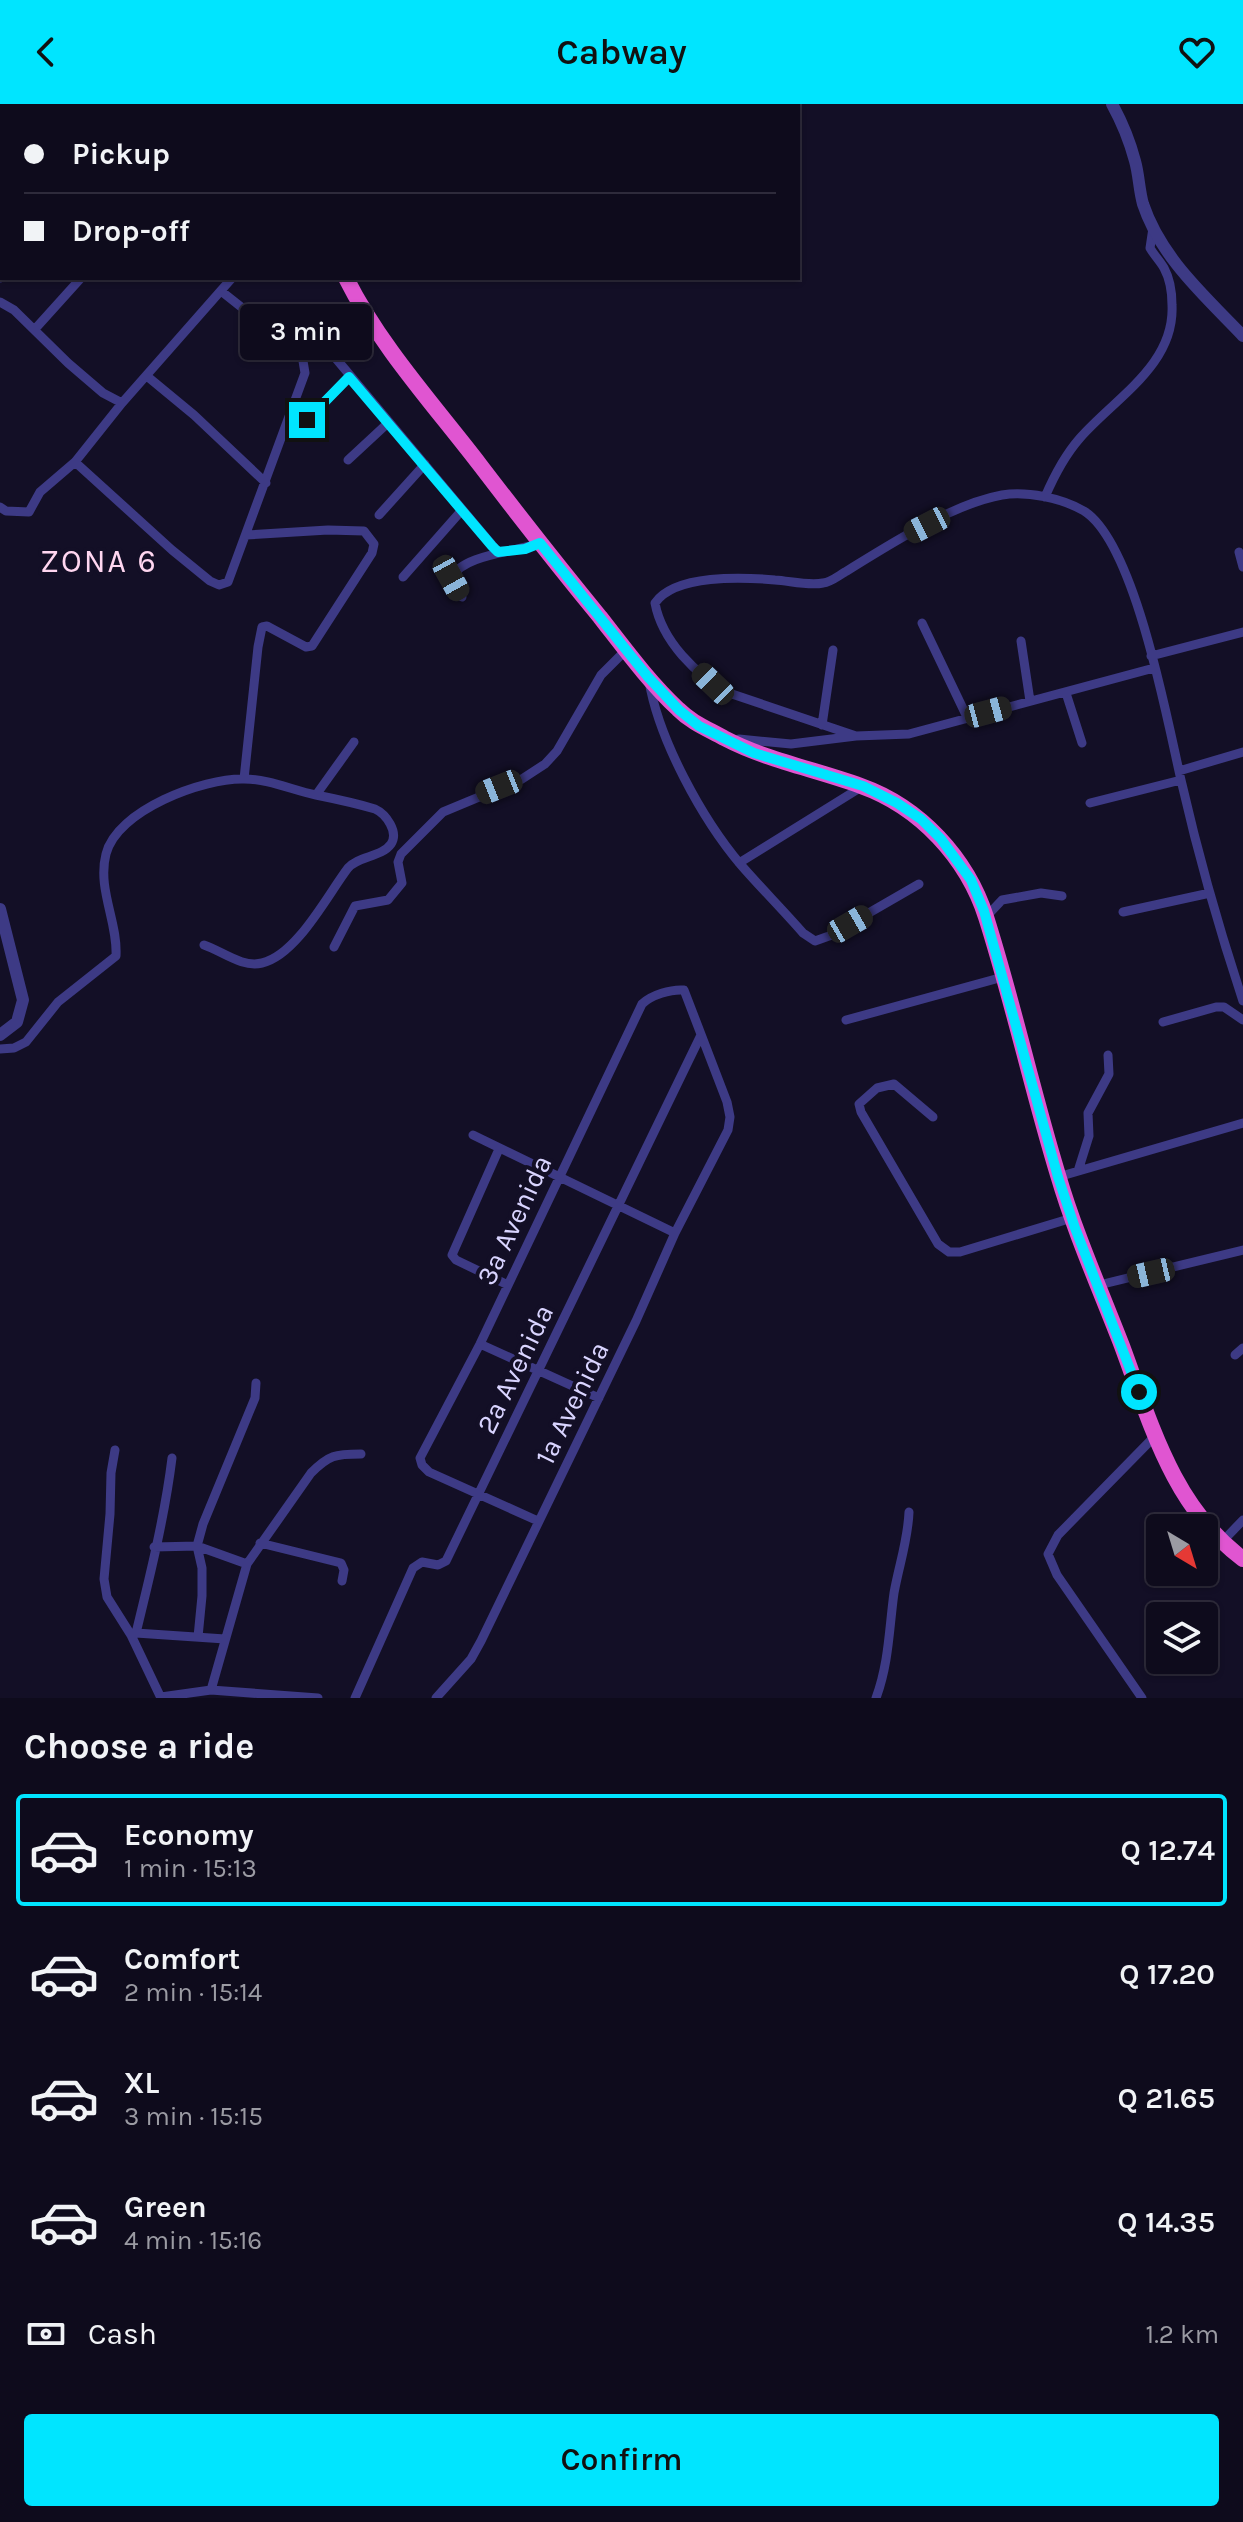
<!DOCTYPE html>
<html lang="en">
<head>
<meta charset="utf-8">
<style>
  :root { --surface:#0e0b1c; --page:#1c1929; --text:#f1f3f6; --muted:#9b9ba3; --line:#2e2b3b; --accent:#00e5ff }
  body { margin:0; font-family:Karla,sans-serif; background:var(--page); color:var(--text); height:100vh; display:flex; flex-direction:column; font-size:30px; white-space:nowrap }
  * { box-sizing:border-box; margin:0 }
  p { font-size:26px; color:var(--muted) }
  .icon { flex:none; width:44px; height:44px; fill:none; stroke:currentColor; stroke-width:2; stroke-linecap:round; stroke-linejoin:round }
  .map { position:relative; height:1594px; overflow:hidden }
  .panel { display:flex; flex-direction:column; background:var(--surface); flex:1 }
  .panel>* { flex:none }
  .hud { position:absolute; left:0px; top:0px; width:800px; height:176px; box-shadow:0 2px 6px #0004,0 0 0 2px var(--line); display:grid; align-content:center; height:176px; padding:0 24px; background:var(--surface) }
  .needle { width:52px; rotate:142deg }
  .buttons { position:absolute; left:1146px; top:1410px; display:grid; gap:16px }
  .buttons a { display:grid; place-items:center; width:72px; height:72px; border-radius:8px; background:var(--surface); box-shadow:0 2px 6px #0004,0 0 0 2px var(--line); font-size:40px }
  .end { position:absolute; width:36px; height:36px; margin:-18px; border:10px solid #00e5ff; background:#111; box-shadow:0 0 0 4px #111 }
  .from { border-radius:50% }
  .bubble { position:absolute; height:56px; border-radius:8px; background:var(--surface); box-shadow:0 2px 6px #0004,0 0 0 2px var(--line); font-size:26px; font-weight:600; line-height:56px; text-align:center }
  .car { position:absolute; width:24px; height:48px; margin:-24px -12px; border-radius:10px; box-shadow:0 0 6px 2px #0007; background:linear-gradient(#222 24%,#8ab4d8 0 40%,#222 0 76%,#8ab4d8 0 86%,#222 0) }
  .hud b { display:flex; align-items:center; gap:28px; height:76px; font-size:30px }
  .hud b+b { border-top:2px solid var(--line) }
  .hud i { width:20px; height:20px; background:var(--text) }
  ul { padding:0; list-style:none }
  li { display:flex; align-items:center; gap:24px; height:112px; margin:0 16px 12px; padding:0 8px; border:4px solid transparent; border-radius:8px }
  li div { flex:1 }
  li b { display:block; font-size:30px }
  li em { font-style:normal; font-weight:600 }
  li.on { border-color:var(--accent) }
  li>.icon { width:72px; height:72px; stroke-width:1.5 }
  h2 { padding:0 24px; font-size:36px; line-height:96px }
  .pay { display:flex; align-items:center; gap:20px; height:88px; padding:0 24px; font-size:30px }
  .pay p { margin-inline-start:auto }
  .button { display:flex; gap:16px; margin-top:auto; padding:16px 24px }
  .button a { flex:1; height:92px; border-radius:8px; background:var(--accent); color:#111; font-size:32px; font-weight:600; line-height:92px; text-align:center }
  header { display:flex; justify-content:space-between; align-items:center; height:104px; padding:0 24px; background:var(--accent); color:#111; font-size:36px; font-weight:600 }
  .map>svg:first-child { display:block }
</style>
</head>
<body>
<header><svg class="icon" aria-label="back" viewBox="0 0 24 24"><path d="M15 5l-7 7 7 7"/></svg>Cabway<svg class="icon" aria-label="heart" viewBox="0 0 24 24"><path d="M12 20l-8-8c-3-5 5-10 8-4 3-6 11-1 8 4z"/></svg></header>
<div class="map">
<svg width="1243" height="1594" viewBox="0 0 1243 1594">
  <rect width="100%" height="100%" fill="#130f26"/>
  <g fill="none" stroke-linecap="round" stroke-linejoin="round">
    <path stroke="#3d3a85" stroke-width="9" d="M180 0 183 2
      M0 42 2 43
      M0 174 2 172
      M0 198 14 206 68 259 103 289 122 299
      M35 225 81 174
      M333 251 498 448
      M148 273 194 311 266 379
      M307 316 349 273
      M348 356 389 318
      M75 358 172 446 210 477 219 481 228 478 305 269 302 251 221 187
      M1045 393C1054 372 1065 351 1080 334 1115 294 1175 261 1172 201 1172 189 1170 175 1164 164 1160 157 1154 151 1150 144L1153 124
      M0 403 6 407 29 408 40 388 75 358 122 299 232 174
      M379 411 425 360
      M1239 448 1243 463
      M403 473 462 406
      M462 493 451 474C463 450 517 448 540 439
      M922 519 967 613
      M1021 537 1030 597
      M1151 552 1243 528
      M649 577C659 636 702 715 741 761 761 784 783 806 803 829L815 837 829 832 919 780
      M1066 589 1082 639
      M822 621 833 546
      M856 632 729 589C696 571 662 537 655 499 675 470 743 473 775 476 790 477 809 482 823 479 831 478 838 472 845 468 887 442 952 400 1002 391 1027 387 1062 394 1084 407 1135 439 1167 615 1181 676 1198 750 1219 825 1243 897
      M739 635 791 640 856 632 909 630 1154 564
      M1179 667 1243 648
      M244 675 258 543 262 523 267 522 306 543 312 542 372 449 374 440 364 427 328 426 246 431
      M316 691 354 638
      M1090 699 1181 676
      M739 759 863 682
      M1123 808 1210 789
      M986 813 1002 796 1041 789 1062 792
      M334 843 355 802 388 796 402 779 398 758 401 750 443 708 522 675 545 660 557 647 601 571 626 546
      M846 916 1003 873
      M1163 918 1216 903H1224L1243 916
      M0 945 14 944 26 938 58 898 116 852C118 818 97 785 106 750 117 706 203 674 244 675 269 675 292 686 316 691 336 695 355 699 375 705 386 710 399 728 391 740 382 753 358 752 348 764 328 790 297 851 262 859 242 864 222 847 204 841
      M933 1013 894 980 877 984 859 1000 861 1008 938 1140 949 1148H960L1072 1114
      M473 1031 675 1129
      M499 1045 452 1151 456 1156 508 1181
      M1078 1067 1089 1032 1088 1009 1109 970 1108 951
      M1058 1073 1243 1019
      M1099 1181 1243 1146
      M480 1240 599 1294
      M1235 1251 1243 1244
      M115 1346 111 1369 110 1410 104 1475 107 1493 131 1531 161 1594
      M260 1439 341 1459 344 1466 342 1477
      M1221 1439 1243 1416
      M154 1443 197 1442 247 1460
      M136 1529C150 1472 165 1411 172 1354
      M131 1531 136 1529 225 1535
      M198 1533 202 1492V1464L197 1442 203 1420 255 1294 256 1279
      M211 1586 247 1460 311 1369C329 1351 335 1350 361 1350
      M161 1593 211 1586 318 1594
      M355 1594 413 1464 422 1458 438 1461 446 1457 701 931
      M436 1594 471 1555 481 1537 636 1217 675 1129 728 1026 730 1013 727 998 684 886C671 885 651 891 642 900L480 1240 420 1354 422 1361 429 1368 538 1417
      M876 1594C889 1559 889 1525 894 1489 899 1461 908 1436 909 1408
      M1142 1594 1057 1471 1048 1450 1058 1431 1156 1331"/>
    <path stroke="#3d3a85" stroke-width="12" d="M1112 0C1122 18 1130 38 1135 57 1139 71 1139 86 1143 100 1161 154 1205 192 1243 232
      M93 2 95 0
      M0 62 2 60
      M0 805 23 896 17 918 0 931"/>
    <path stroke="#e055d1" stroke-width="16" d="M293 0V2
      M346 174C380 242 434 301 480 361 519 412 559 463 600 513 625 545 649 578 678 605 692 619 708 625 724 634 768 657 815 665 861 682 920 703 967 754 986 813 1013 898 1032 986 1058 1071 1075 1129 1100 1185 1122 1242 1151 1320 1173 1403 1243 1455"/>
  </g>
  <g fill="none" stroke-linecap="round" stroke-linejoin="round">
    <path stroke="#00e5ff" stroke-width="10" d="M307 316 349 273 492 442 498 448 525 445 540 439 648 573 679 606 699 622 754 649 863 682 897 699 921 715 941 735 971 776 984 807 1058 1073 1075 1124 1139 1288"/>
  </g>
  <g text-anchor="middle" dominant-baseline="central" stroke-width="8" stroke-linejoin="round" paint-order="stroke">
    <g font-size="28" fill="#d9d4ff" stroke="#130f26">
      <text transform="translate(514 1116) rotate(-65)">3a Avenida</text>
      <text transform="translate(515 1265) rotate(-64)">2a Avenida</text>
      <text transform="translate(572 1299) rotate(-64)">1a Avenida</text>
    </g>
    <g font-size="32" letter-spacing="2" fill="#ffd6f0" stroke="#130f26">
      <text x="99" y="457">ZONA 6</text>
    </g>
  </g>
</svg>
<div class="buttons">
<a><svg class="needle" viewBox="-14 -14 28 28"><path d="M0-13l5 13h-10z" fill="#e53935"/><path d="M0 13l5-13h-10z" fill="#9b9ba3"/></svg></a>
<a><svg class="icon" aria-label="layers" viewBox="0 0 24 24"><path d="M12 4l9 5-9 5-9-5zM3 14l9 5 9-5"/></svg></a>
</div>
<i class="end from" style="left:1139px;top:1288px"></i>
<i class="end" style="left:307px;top:316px"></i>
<div class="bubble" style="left:240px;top:200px;width:132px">3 min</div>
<i class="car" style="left:927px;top:421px;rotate:243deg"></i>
<i class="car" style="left:451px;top:474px;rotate:151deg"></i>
<i class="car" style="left:713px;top:580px;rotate:314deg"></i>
<i class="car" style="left:988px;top:608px;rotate:75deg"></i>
<i class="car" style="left:499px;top:683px;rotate:248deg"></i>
<i class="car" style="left:850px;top:820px;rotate:60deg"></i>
<i class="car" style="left:1151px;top:1169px;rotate:257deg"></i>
<div class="hud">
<b><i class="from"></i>Pickup</b>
<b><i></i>Drop-off</b>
</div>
</div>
<section class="panel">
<h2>Choose a ride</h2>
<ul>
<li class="on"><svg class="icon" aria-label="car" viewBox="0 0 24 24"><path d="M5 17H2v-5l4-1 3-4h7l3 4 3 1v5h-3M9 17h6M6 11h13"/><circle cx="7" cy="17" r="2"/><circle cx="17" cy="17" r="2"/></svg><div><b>Economy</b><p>1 min · 15:13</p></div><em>Q 12.74</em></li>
<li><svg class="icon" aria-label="car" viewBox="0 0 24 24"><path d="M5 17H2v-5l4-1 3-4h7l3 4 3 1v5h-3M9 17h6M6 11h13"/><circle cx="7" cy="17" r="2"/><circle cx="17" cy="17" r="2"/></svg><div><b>Comfort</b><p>2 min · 15:14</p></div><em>Q 17.20</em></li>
<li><svg class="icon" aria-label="car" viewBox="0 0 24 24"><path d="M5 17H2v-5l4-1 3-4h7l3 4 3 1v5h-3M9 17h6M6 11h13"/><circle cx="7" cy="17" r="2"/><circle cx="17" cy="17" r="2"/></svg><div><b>XL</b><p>3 min · 15:15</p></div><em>Q 21.65</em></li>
<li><svg class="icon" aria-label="car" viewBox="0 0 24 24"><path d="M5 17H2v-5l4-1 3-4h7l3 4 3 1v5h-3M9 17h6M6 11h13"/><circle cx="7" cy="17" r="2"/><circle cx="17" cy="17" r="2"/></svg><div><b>Green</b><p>4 min · 15:16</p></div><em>Q 14.35</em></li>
</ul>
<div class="pay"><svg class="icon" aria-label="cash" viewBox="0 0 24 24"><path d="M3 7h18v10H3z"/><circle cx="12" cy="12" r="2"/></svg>Cash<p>1.2 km</p></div>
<div class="button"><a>Confirm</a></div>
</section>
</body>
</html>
